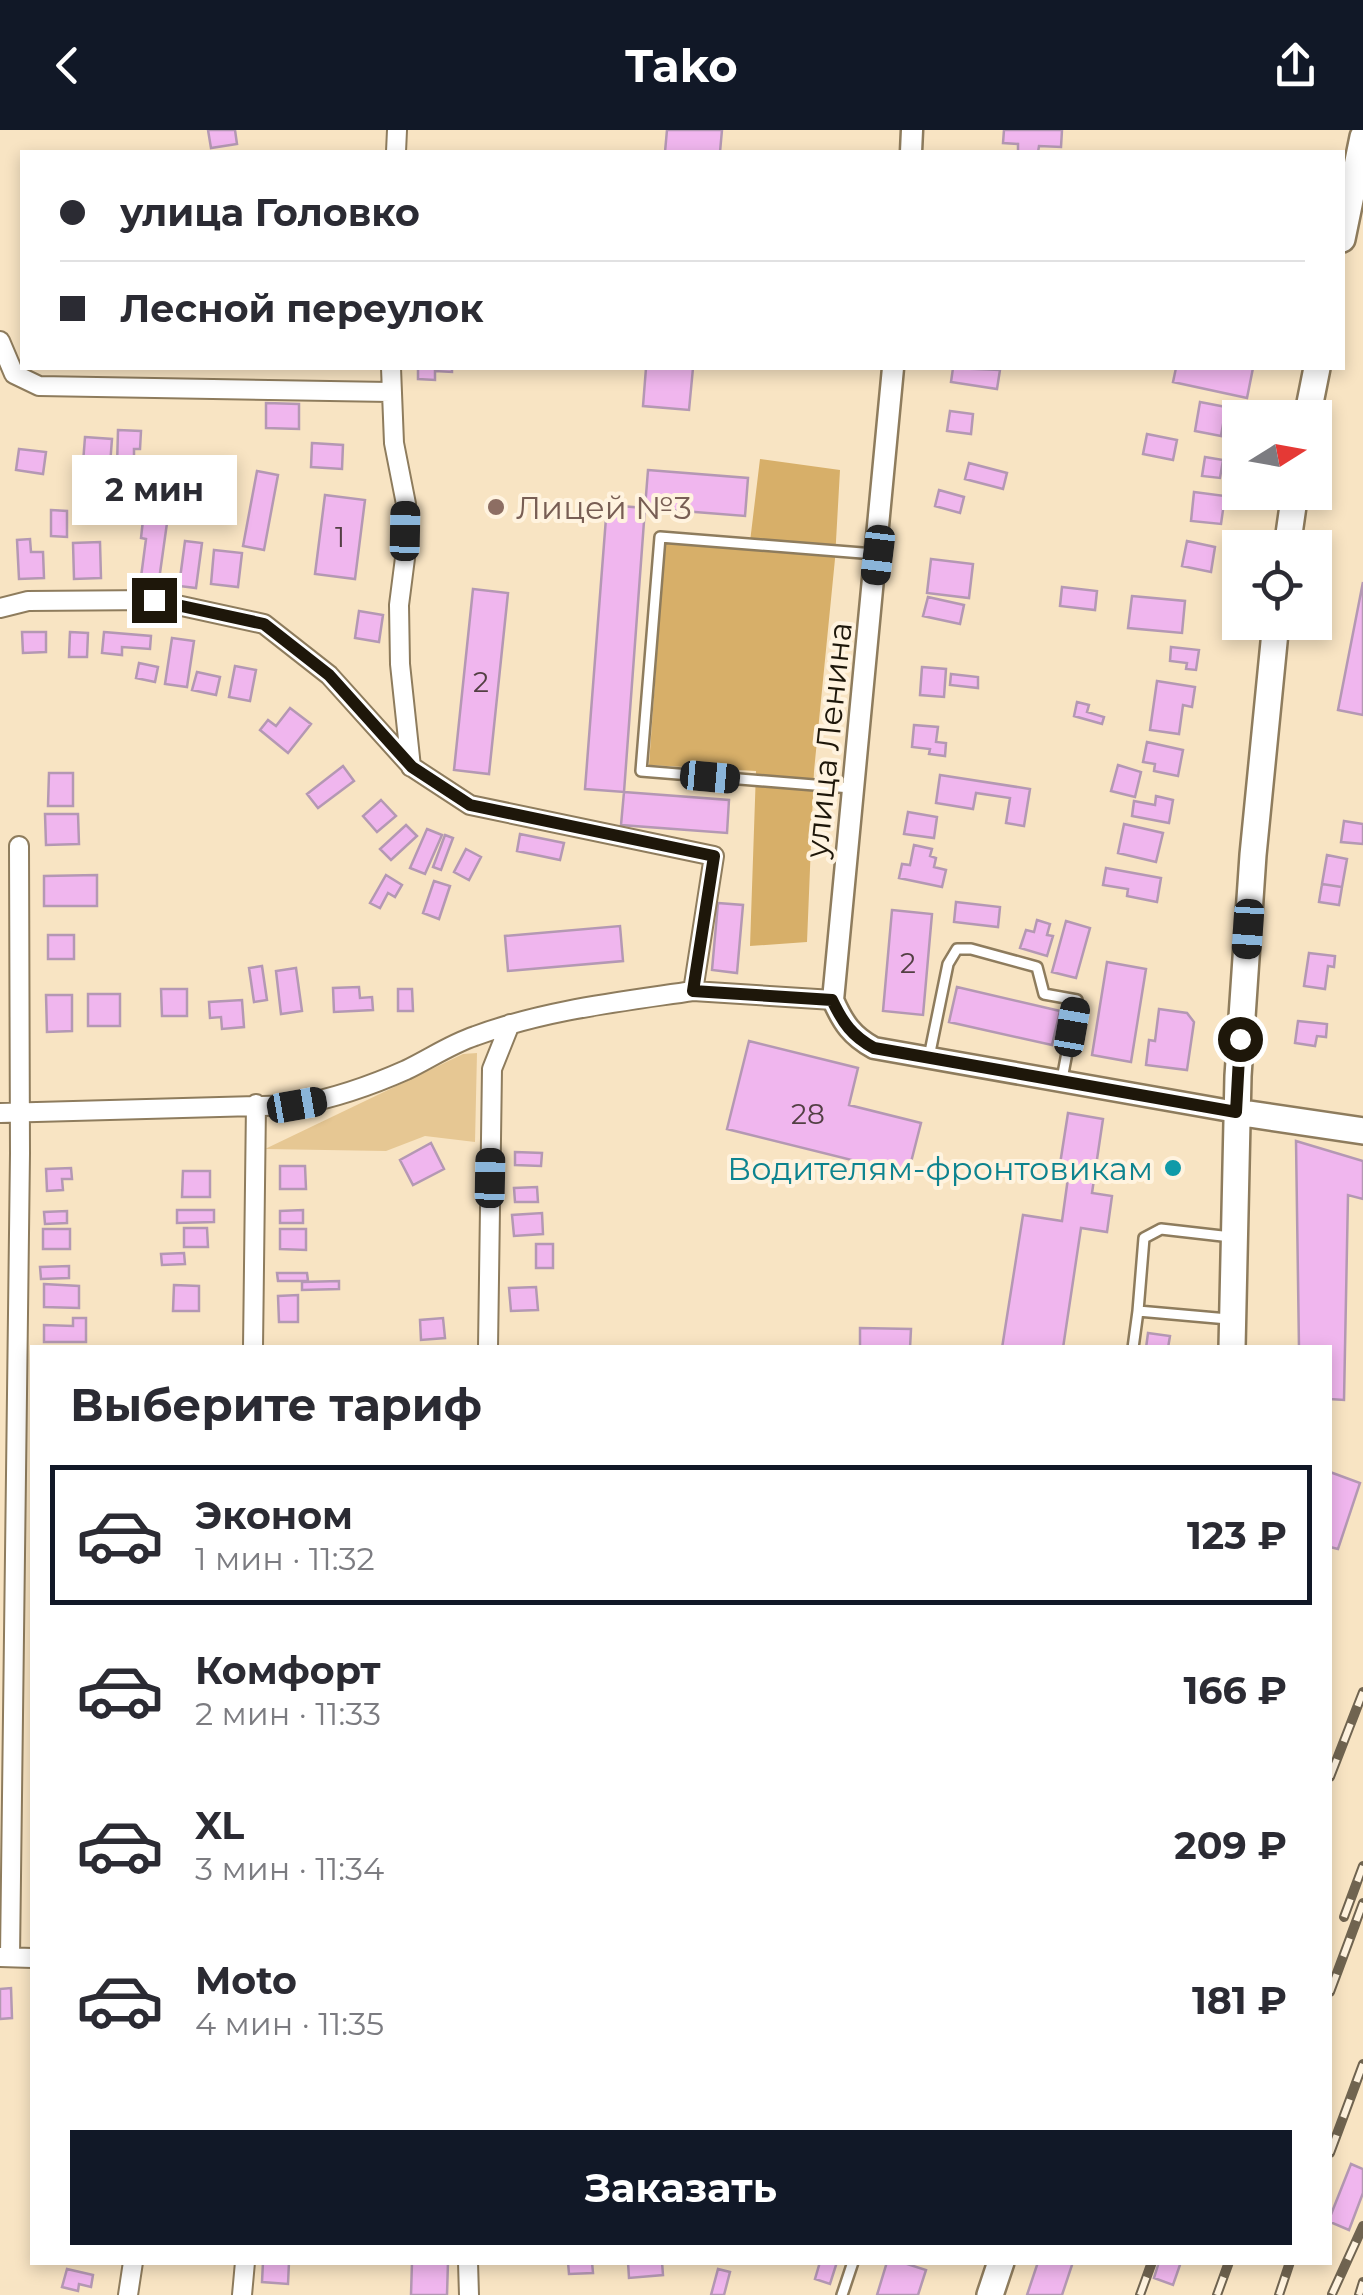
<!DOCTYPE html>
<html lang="ru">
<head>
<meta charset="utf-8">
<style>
  :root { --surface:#fff; --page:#f7f7f7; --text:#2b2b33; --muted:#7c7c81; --line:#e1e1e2; --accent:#111827 }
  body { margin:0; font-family:Montserrat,sans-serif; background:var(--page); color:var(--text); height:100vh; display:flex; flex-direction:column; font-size:38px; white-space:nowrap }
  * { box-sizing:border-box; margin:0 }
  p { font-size:32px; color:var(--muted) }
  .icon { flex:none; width:55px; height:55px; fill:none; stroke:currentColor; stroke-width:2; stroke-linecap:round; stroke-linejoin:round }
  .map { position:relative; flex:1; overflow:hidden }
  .panel { position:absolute; left:30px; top:1215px; width:1302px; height:920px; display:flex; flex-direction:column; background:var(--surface); border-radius:0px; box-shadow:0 5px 15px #0003 }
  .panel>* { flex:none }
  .top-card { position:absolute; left:20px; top:20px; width:1325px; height:220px; border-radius:0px; box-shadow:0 5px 15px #0003; display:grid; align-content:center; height:220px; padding:0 40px; background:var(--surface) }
  .needle { width:65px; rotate:79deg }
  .controls { position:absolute; left:1222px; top:270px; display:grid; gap:20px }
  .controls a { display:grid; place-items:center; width:110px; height:110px; border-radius:0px; background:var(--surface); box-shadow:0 5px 15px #0003; font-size:50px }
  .end { position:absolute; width:45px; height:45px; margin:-22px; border:12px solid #1e170a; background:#fff; box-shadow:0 0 0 5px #fff }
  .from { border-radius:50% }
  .bubble { position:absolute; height:70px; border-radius:0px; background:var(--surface); box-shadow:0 5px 15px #0003; font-size:32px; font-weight:700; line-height:70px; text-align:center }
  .car { position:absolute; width:30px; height:60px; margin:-30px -15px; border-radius:12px; box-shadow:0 0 8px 2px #0007; background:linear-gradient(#222 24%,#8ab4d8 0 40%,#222 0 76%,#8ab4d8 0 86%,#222 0) }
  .top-card b { display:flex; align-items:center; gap:35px; height:95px; font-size:38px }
  .top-card b+b { border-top:2px solid var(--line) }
  .top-card i { width:25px; height:25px; background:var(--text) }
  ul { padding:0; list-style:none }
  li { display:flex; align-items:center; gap:30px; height:140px; margin:0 20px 15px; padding:0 20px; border:5px solid transparent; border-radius:0px }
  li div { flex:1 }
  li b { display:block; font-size:38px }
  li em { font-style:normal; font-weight:700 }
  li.selected { border-color:var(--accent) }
  li>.icon { width:90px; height:90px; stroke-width:1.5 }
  h2 { padding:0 40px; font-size:45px; line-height:120px }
  .action { display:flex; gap:20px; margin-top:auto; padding:20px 40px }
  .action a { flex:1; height:115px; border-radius:0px; background:var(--accent); color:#fff; font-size:40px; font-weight:700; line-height:115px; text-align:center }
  header { display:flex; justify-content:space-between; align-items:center; height:130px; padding:0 40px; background:var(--accent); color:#fff; font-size:45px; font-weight:700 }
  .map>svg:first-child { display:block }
</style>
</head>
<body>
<header><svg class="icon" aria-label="back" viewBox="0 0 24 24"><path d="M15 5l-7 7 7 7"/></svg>Tako<svg class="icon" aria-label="share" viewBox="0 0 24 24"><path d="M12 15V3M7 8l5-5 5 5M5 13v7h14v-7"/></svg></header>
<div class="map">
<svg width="1363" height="2165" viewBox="0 0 1363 2165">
  <rect width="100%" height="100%" fill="#f8e4c3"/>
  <path fill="#e6c793" d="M477 923 475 1012 425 1006 386 1021 265 1019 463 924Z"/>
  <path fill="#d7af69" d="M760 329 840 340 835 429 814 641 807 812 750 816 756 641 649 635 665 412 749 420Z"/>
  <path fill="#f0b6ee" stroke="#b498b3" stroke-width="2.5" d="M208 0H235L237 14 211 18Z
    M667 0H722L720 22H665Z
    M1004 0H1062L1061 17 1039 16 1038 22 1018 21V14L1003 13Z
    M418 238H452V242L435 241V250L418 249Z
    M646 238H693L689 280 643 276Z
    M953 238 1000 240 997 259 951 252Z
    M1176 238H1253L1247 268 1173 252Z
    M1200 272 1226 277 1221 306 1195 301Z
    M266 273 299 274V299L266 298Z
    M950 281 973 284 971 304 947 301Z
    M118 300 141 301 140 319H134V337L117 336Z
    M1147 304 1177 310 1173 330 1143 324Z
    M85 307 112 309 110 335 83 333Z
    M312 313 343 315 342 339 311 337Z
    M19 319 46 322 43 344 16 340Z
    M1205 327 1223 330 1220 348 1202 346Z
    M969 333 1007 343 1003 359 965 349Z
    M648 340 748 348 745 386 645 378Z
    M257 341 278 345 264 420 243 416Z
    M939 360 964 367 960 383 935 376Z
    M1194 362 1225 366 1221 394 1191 391Z
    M325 365 365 370 355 449 315 444Z
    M607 375 645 378 624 662 585 659Z
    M51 380 67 381V407L51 406Z
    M143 390 167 393 159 450 141 447 146 409 141 408Z
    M30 409 31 422H43L44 448 19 449 17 410Z
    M185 411 202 413 196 458 179 456Z
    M1187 411 1215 417 1211 442 1182 436Z
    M100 412 101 448 74 449 73 413Z
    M214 420 242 423 238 457 211 454Z
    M931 429 973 434 969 468 927 463Z
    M1363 452V585L1338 580Z
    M1062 457 1097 461 1095 480 1060 476Z
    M473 459 508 463 489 644 454 640Z
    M1132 466 1185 471 1182 503 1128 498Z
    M928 467 964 475 960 494 923 486Z
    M359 481 383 485 379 512 355 508Z
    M22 502H46V522L23 523Z
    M70 502 88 503 87 527H69Z
    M104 502 151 506 150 519 122 517V525L102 523Z
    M172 508 194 511 187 557 165 554Z
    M1171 517 1199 520 1196 540 1186 539 1187 533 1170 531Z
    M139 533 158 537 155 552 136 548Z
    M235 536 256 540 250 571 229 567Z
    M922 537 946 539 944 567 920 565Z
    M197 542 220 547 216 565 192 560Z
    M951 544 978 547V558L950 555Z
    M1157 551 1195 557 1192 577 1183 575 1179 604 1150 600Z
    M1077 572 1089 575 1087 582 1104 587 1102 594 1074 586Z
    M290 578 311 594 288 623 260 600 268 590 276 596Z
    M914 595 938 597 936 612 946 613 945 626 929 624 930 619 912 617Z
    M1147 612 1183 620 1178 646 1154 641 1155 634 1143 632Z
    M1118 635 1141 642 1135 667 1111 661Z
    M343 636 354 651 318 678 307 664Z
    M49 643H73V676H48Z
    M940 645 1030 659 1024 696 1006 693 1010 668 976 663 973 679 936 673Z
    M624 662 729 670 727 703 621 695Z
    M1156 666 1173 670 1169 693 1132 686 1134 671 1155 675Z
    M381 670 396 686 377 702 363 686Z
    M908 682 937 687 934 708 904 704Z
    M45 684H78L79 714 46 715Z
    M1344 691 1363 694V714L1341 712Z
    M1124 694 1163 703 1156 732 1118 723Z
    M406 695 417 706 391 730 380 719Z
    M427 699 442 705 425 744 410 738Z
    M520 704 564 713 560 730 517 721Z
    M445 705 453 708 441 740 433 737Z
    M914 715 932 719 930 726 936 728 934 737 946 740 942 757 899 748 902 734 910 735Z
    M466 719 481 727 469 750 454 742Z
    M1327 725 1347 729 1342 757 1322 754Z
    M1106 738 1161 748 1157 772 1127 766 1128 759 1103 755Z
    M97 745V776H44V746Z
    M386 745 402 755 395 767 388 763 380 778 370 773Z
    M434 751 450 756 439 789 423 783Z
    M1322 754 1342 757 1339 775 1319 772Z
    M956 772 1000 777 998 797 954 792Z
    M718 773 743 775 737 843 712 840Z
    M892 780 932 784 923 885 883 881Z
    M1037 790 1050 794 1047 805 1053 806 1047 826 1020 818 1026 800 1034 802Z
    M1066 791 1090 798 1076 848 1052 842Z
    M620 796 623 831 508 841 505 806Z
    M48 805H74V829H48Z
    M1309 823 1335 826 1334 837 1328 836 1325 859 1304 856Z
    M1107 832 1146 839 1131 932 1092 925Z
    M262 836 267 870 254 872 249 838Z
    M296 838 302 881 281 884 276 841Z
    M359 857 360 868 372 867 373 880 334 882 333 858Z
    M957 857 1060 881 1052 915 949 892Z
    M161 859H187V886H162Z
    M398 859H412L413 881H398Z
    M88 864H120V896H88Z
    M46 865H72V901L47 902Z
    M242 870 244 897 222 899 221 887 210 888 209 872Z
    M1159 879 1187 883 1194 892 1187 940 1146 935 1149 910 1155 911Z
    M1298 891 1327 894 1326 907 1317 906 1315 916 1295 913Z
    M749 911 858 938 849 975 921 993 908 1044 727 999Z
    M1068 983 1103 989 1092 1063 1112 1066 1107 1102 1081 1098 1063 1218H1002L1023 1085 1062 1091 1068 1048 1058 1047Z
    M1296 1011 1363 1031V1069L1348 1065 1344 1270 1330 1269V1218H1299Z
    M431 1013 444 1039 413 1055 400 1030Z
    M515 1022 542 1023 541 1036 515 1035Z
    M280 1036H305L306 1059H280Z
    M71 1038 72 1049H62L63 1060 47 1061 46 1039Z
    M183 1041H210V1067H182Z
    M537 1057 538 1072H515L514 1058Z
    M177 1080H214V1092L177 1093Z
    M303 1080V1093H280V1081Z
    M67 1081V1093L45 1094 44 1082Z
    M542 1083 543 1104 514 1106 512 1085Z
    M184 1098H207L208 1117H184Z
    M43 1099H70V1119H43Z
    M280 1099H306V1120L280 1119Z
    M536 1114H553V1138H536Z
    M184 1123 185 1134 162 1135 161 1124Z
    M69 1136V1148L41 1149 40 1137Z
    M277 1143H307L308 1151H278Z
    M339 1151V1159L302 1160V1152Z
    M44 1154 79 1156V1178L44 1177Z
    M174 1155 199 1156V1181H173Z
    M536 1157 538 1180 511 1181 509 1158Z
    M298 1165V1192H279L278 1166Z
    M73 1188H86V1212H44V1195L73 1196Z
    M443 1188 445 1208 421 1210 420 1190Z
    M860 1198 911 1199 910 1218H860Z
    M1148 1203 1170 1206 1168 1218H1146Z
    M1330 1342 1360 1353 1338 1419 1330 1417Z
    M11 1858 12 1888 0 1889V1859Z
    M1351 2034 1363 2039V2063L1349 2100 1330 2092V2087Z
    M263 2132H289L288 2154 262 2152Z
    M412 2132H448L447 2165H411Z
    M568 2132H592L593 2143 569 2144Z
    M628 2132H662L663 2145 629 2148Z
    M820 2132H837L830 2154 815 2149Z
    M887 2132H901L926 2140 918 2165H877Z
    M1038 2132H1073L1062 2165H1027Z
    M1159 2132H1181L1173 2155 1154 2148Z
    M67 2139 93 2145 91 2157 79 2154 78 2161 62 2157Z
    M718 2139 730 2142 724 2165H711Z"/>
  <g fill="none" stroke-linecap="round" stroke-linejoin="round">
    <defs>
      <path id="service" d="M851 658 641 641 660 407 875 424
        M929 927 948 834 957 819H971L1037 837 1044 864 1077 870 1062 949
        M1138 1181 1144 1108 1161 1099 1231 1107
        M1133 1218 1138 1181 1228 1189
        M842 2165 853 2132"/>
      <path id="minor" d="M396 22 397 0
        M0 211 14 244 39 256 390 262
        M391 238 394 313 406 374 405 428 399 475 400 534 411 637
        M0 478 28 471 154 470 264 494 329 545 412 637 470 675 714 726 693 861 833 870
        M0 983 297 975C335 968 370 956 406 940 429 929 451 914 475 906 545 880 619 872 693 861
        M253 1218 256 974
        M488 1218 492 939 510 894
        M0 1827 32 1828
        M10 1827 20 1023 19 716
        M468 2132 469 2165
        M128 2165 133 2132
        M242 2165 245 2132"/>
      <path id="tertiary" d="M911 22 912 0
        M893 238 833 870C843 893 852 906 874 918L1236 982"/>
      <path id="secondary" d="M1342 109 1363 7
        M1307 288 1317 238
        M1287 418 1295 362
        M1236 982 1363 1001
        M1232 1218 1238 946 1253 725 1276 492
        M990 2165 1001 2132"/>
    </defs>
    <use href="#service" stroke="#8e7c5d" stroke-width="14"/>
    <use href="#minor" stroke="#8e7c5d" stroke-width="22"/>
    <use href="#tertiary" stroke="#8e7c5d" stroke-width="25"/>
    <use href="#secondary" stroke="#8e7c5d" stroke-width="30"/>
    <use href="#service" stroke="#fff" stroke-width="9"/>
    <use href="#minor" stroke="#fff" stroke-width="18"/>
    <use href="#tertiary" stroke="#fff" stroke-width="20"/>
    <use href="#secondary" stroke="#fff" stroke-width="25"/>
    <defs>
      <path id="rail" d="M1330 1647 1363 1562
        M1344 1787 1363 1736
        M1330 1862 1363 1773
        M1330 2023 1363 1934
        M1332 2164 1363 2096
        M1140 2165 1152 2132
        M1217 2165 1229 2132
        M1279 2165 1290 2132
        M1359 2165 1363 2152"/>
    </defs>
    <use href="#rail" stroke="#706450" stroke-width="10"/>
    <use href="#rail" stroke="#fff3df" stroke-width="6" stroke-dasharray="19" stroke-linecap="butt"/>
  </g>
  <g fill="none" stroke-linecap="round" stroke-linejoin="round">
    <path stroke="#1e170a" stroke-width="12" d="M154 470 264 494 329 545 412 637 470 675 714 726 693 861 832 870C843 893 852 906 874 918L1236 982 1240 909"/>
  </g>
  <circle fill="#8d6e63" stroke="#fff3df" stroke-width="4" cx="496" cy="377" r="10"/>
  <circle fill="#0f9aa8" stroke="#fff3df" stroke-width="4" cx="1173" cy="1038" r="10"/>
  <g text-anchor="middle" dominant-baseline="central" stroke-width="8" stroke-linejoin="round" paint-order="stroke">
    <g font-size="28" fill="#523f43">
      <text x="340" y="407">1</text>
      <text x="481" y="552">2</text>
      <text x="908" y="833">2</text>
      <text x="808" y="984">28</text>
    </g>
    <g font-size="32" fill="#785e54" stroke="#fff3df" text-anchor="start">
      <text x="516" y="377">Лицей №3</text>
    </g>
    <g font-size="32" fill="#1e170a" stroke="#fff3df">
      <text transform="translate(828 610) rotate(-84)">улица Ленина</text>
    </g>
    <g font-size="32" fill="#0d838f" stroke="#fff3df" text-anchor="end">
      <text x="1153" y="1038">Водителям-фронтовикам</text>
    </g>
  </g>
</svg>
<div class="controls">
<a><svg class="needle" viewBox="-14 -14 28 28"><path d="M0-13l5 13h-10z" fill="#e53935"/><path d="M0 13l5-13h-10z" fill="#7c7c81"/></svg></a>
<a><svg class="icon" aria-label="locate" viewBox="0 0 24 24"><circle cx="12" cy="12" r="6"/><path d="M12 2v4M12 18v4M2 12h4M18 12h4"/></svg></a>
</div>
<i class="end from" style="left:1240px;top:909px"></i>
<i class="end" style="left:154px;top:470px"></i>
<div class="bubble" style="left:72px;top:325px;width:165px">2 мин</div>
<i class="car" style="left:405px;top:401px;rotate:1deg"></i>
<i class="car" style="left:878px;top:425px;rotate:187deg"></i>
<i class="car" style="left:710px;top:647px;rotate:95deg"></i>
<i class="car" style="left:1248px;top:799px;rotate:184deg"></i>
<i class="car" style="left:1072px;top:897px;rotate:10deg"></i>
<i class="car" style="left:297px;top:975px;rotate:80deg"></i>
<i class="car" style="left:490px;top:1048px;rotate:1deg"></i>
<div class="top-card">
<b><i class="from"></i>улица Головко</b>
<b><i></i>Лесной переулок</b>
</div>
<section class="panel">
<h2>Выберите тариф</h2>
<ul>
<li class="selected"><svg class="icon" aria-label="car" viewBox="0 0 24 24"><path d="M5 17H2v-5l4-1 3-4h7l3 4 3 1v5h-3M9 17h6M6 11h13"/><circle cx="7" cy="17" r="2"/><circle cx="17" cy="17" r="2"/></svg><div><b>Эконом</b><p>1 мин · 11:32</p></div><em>123 ₽</em></li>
<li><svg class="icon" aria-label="car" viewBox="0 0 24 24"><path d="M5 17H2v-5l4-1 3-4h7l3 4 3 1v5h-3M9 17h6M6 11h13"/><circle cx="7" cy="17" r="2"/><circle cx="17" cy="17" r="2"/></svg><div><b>Комфорт</b><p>2 мин · 11:33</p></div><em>166 ₽</em></li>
<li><svg class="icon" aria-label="car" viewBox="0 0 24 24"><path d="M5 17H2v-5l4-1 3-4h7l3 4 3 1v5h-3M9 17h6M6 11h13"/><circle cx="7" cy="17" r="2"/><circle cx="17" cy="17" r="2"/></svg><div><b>XL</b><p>3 мин · 11:34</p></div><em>209 ₽</em></li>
<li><svg class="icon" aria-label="car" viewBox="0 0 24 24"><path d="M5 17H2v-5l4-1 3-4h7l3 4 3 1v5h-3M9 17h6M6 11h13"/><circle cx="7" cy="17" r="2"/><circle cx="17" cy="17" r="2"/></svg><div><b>Moto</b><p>4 мин · 11:35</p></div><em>181 ₽</em></li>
</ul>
<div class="action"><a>Заказать</a></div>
</section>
</div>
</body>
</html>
